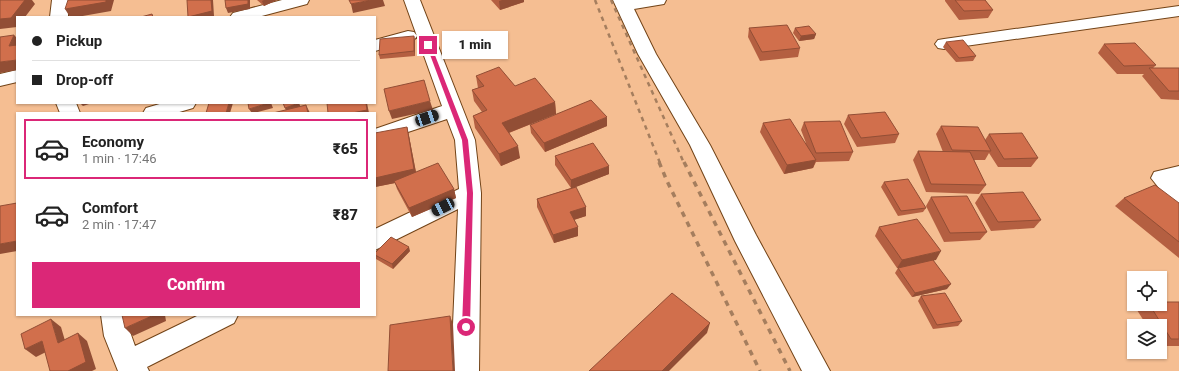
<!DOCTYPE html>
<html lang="en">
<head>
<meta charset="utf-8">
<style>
  :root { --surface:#fff; --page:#f6f6f6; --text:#222; --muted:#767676; --line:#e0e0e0; --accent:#db2777 }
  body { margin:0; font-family:Roboto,sans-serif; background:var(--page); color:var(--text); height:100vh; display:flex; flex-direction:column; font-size:15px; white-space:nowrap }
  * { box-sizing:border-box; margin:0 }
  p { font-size:13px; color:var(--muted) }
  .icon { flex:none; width:22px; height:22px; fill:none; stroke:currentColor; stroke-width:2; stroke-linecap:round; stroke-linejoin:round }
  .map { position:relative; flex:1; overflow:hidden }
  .drawer { position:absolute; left:16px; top:112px; width:360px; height:204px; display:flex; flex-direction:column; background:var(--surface); border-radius:0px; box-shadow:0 1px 3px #0004 }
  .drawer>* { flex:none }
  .banner { position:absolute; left:16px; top:16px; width:360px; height:88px; border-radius:0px; box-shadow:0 1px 3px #0004; display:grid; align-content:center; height:88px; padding:0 16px; background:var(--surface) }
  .fabs { position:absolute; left:1127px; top:271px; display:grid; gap:8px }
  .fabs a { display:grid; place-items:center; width:40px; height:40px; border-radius:0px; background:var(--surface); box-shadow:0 1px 3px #0004; font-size:20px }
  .end { position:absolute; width:18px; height:18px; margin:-9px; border:5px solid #db2777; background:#fff; box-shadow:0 0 0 2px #fff }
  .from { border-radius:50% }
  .bubble { position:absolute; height:28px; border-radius:0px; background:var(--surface); box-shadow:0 1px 3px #0004; font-size:13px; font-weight:800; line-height:28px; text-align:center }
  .car { position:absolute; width:12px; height:24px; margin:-12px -6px; border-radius:5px; box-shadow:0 0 3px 1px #0007; background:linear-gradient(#222 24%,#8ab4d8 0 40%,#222 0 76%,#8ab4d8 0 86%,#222 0) }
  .banner b { display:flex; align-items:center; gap:14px; height:38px; font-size:15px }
  .banner b+b { border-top:1px solid var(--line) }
  .banner i { width:10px; height:10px; background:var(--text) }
  ul { padding:7px 0 0; list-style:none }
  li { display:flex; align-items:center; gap:12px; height:60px; margin:0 8px 6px; padding:0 8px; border:2px solid transparent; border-radius:0px }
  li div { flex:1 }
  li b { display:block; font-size:15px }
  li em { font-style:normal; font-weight:800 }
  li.on { border-color:var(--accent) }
  li>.icon { width:36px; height:36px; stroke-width:1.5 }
  .button { display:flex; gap:8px; margin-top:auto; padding:8px 16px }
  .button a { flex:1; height:46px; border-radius:0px; background:var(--accent); color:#fff; font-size:16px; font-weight:800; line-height:46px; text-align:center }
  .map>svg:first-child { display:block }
</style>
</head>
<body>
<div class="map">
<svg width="1179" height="371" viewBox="0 0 1179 371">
  <rect width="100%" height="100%" fill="#f5be92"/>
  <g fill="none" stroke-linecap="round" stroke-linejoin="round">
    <defs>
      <path id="minor" d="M52 0H68V17H50Z
        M282 0H309L307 4 258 17H230L233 13Z
        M404 0H420L475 140 481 193 479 371H451L458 209 375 250V229L459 189 455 140 447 119 375 143V129L442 106Z
        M613 0H666L664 4 634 9 656 54 710 145 756 235 830 371H802L735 241 690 145 638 54Z
        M1179 6V16L944 49 938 48 935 44 938 40 944 39Z
        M408 31 414 32 417 36 414 40 375 51V40Z
        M17 70V82L0 86V74Z
        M56 103H76L80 113H60Z
        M163 103H196L193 108 176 113H143L146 108Z
        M1179 166V206L1171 203 1151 178 1154 172Z
        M101 315H127L129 329 135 346 199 315H238L234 323 147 367 149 371H118L104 336Z"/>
    </defs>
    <use href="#minor" stroke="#724317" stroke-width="2"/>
    <use href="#minor" fill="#fff" fill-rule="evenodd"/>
    <path stroke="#a57e5e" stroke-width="2.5" stroke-dasharray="4.5 4.5" stroke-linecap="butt" d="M595 0 660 163
      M611 0 684 163"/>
    <path stroke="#a57e5e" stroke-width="3.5" stroke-dasharray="5.5 5.5" stroke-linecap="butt" d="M659 162 667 181 760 371
      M684 162 790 371"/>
  </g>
  <path fill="#b45f41" d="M257 0H277L264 6Z
    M491 0H524V2L500 10Z
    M945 0H985L993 10 988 18 959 20 945 1Z
    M749 28 800 48 798 57 760 61 748 37Z
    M795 28 816 34 814 39 799 41 793 33Z
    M414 36 415 41V56L380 59 379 55Z
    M946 42 976 56 973 61 956 62 943 47Z
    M1104 44 1156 65 1153 68H1179V100L1161 99 1142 76 1144 74H1117L1098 53Z
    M476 76 515 86 555 102 556 114 509 133 520 158 501 166 475 128 473 116 482 112 474 101 472 90 478 88Z
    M848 115 899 134 895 143 857 147 844 124Z
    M804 122 853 152 849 161 816 162 813 168 784 174 760 132 763 123 806 143 801 130Z
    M530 125 607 126 545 152 531 133Z
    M941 126 985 140 989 134 1038 158 1031 167H998L989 153 985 160H974L986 185 979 194 926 192 913 160 918 151 943 152 936 134Z
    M407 127 409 136 416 172 454 189 456 198 412 217 397 189 395 183 375 187Z
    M555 156 609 174 572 188 586 207V216L574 220 578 236 554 243 537 207V199L571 188 555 165Z
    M884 182 926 208 923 212 898 216 881 187Z
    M981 194 1041 220 1034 228 991 231 975 203Z
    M931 197 987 232 980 240 944 242 926 206Z
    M1124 198 1179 203V258L1115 206Z
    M879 227 936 260H933L947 289 912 297 895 273 898 268H897L875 236Z
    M410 251 393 269 376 259 375 257V253Z
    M921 296 962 321 958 326 933 329 918 301Z
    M1179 302V346H1160V326H1147L1137 310 1145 304H1160Z"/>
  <path fill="#924e35" d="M25 0H32L35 4 25 17H17V27L0 29V19Z
    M106 0H114L111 11 77 17H70L65 9Z
    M211 0H213L214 16 211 17H188Z
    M248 0H250V9L228 13 226 8Z
    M264 0H277L264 6 262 1Z
    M371 0H383L385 6 353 13 351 4Z
    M502 0H524V2L500 10 499 1Z
    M816 34 814 39 799 41 801 36Z
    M14 35 17 38V54L9 46Z
    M414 36 415 41V56L414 51Z
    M17 60V70L0 73V62Z
    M430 101 433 110 392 119 389 111Z
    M555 102 556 114 503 135 502 123Z
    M80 103H92L83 106Z
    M229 103H233L230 113H226Z
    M269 103H271L273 108 254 113H252L249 109Z
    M299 103 301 108 287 113 285 108Z
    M366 103H367L369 113H352Z
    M306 105 310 113H308Z
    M607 117V126L545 152 544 143Z
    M407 127 409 136 417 178 394 181 395 183 375 187V178Z
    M518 146 520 158 501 166 499 154Z
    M816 160 813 168 784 174 787 165Z
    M609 166V174L571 189V180Z
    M454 189 456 198 412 217 409 208Z
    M586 207V216L570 221V212Z
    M578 227V236L554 243 553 235Z
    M17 241V251L0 254V244Z
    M409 247 410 251 393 269 392 264Z
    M941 251 936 260 897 268 902 260Z
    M951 284 947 289 912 297 915 293Z
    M154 315H165L166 321 133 336 125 328Z
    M450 316 453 324 455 371H453Z
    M51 319 61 327 68 351 58 343Z
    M710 323 707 333 669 371H662Z
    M78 333 87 341 96 369 92 371H68Z
    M42 341 52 349 36 357 25 349Z"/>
  <path fill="#d16f4c" stroke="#924e35" d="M0 0H25L11 18 0 19Z
    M68 0H106V2L65 9Z
    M187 0H211L212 11 188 17Z
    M225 0H248V4L226 8Z
    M349 0H371L351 4Z
    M955 0H985L993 10 964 11Z
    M152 14 153 17H141Z
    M787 25 800 48 762 52 749 28Z
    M809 26 816 34 801 36 795 28Z
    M14 35 9 46 17 45V60L0 62V37Z
    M414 36V51L379 55 380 39Z
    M963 40 976 56 959 58 946 42Z
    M1135 43 1156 65 1124 66 1104 44Z
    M499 67 515 86 535 78 555 102 502 123 518 146 499 154 473 116 487 110 472 90 484 86 476 76Z
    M1149 68H1179V91H1169Z
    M424 80 430 101 389 111 384 89Z
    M591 100 607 117 544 143 530 125Z
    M209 103H229L226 113H206Z
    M248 103H269L249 109Z
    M283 103H299L285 108Z
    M327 103H366L367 110 352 113H328Z
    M306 105 308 113H273Z
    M885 112 899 134 861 138 848 115Z
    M790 119 816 160 787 165 763 123Z
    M840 121 853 152 816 153 804 122Z
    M941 126 978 127 991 151 952 150Z
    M407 127 414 169 375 178V133Z
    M1022 133 1038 158 1004 159 989 134Z
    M593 143 609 166 571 180 555 156Z
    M918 151 970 152 986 185 931 184Z
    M438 163 454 189 409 208 394 181Z
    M908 179 926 208 901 211 884 182Z
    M1155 185 1179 203V242L1124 198Z
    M576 187 586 207 570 212 578 227 553 235 537 199Z
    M1023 192 1041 220 998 222 981 194Z
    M967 196 987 232 950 233 931 197Z
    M17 203V241L0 244V206Z
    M917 219 941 251 902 260 879 227Z
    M391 237 409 247 392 264 375 255V253Z
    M933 260 951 284 915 293 898 268Z
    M672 293 710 323 662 371H589Z
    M945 293 962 321 937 325 921 296Z
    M1160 302H1179V339H1171L1149 304H1160Z
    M122 315H154L125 328Z
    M450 316 453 371H388L390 325Z
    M51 319 58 343 78 333 86 362 68 371H50L42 341 25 349 21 334Z"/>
  <path fill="#db2777" d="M426 44 431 45 468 140 473 193 470 327 466 330 462 327 467 193 462 140Z"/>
</svg>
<div class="fabs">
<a><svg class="icon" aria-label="locate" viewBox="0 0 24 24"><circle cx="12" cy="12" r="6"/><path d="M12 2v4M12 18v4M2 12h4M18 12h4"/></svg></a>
<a><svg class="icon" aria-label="layers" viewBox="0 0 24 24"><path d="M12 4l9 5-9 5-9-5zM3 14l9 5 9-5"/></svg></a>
</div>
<i class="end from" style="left:466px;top:327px"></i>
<i class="end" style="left:428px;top:45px"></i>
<div class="bubble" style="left:442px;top:31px;width:66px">1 min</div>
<i class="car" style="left:427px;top:118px;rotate:71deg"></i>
<i class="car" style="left:443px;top:207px;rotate:243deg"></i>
<div class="banner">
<b><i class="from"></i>Pickup</b>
<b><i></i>Drop-off</b>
</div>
<section class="drawer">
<ul>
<li class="on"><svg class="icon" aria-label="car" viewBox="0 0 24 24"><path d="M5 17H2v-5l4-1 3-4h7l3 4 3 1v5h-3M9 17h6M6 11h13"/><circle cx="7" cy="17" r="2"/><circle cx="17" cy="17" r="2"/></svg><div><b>Economy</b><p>1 min · 17:46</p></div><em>₹65</em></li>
<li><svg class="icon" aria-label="car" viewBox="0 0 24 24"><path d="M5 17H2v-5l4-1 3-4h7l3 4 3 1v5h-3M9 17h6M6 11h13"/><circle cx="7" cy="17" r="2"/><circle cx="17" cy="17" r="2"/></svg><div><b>Comfort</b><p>2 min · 17:47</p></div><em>₹87</em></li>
</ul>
<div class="button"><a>Confirm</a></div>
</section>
</div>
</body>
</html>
